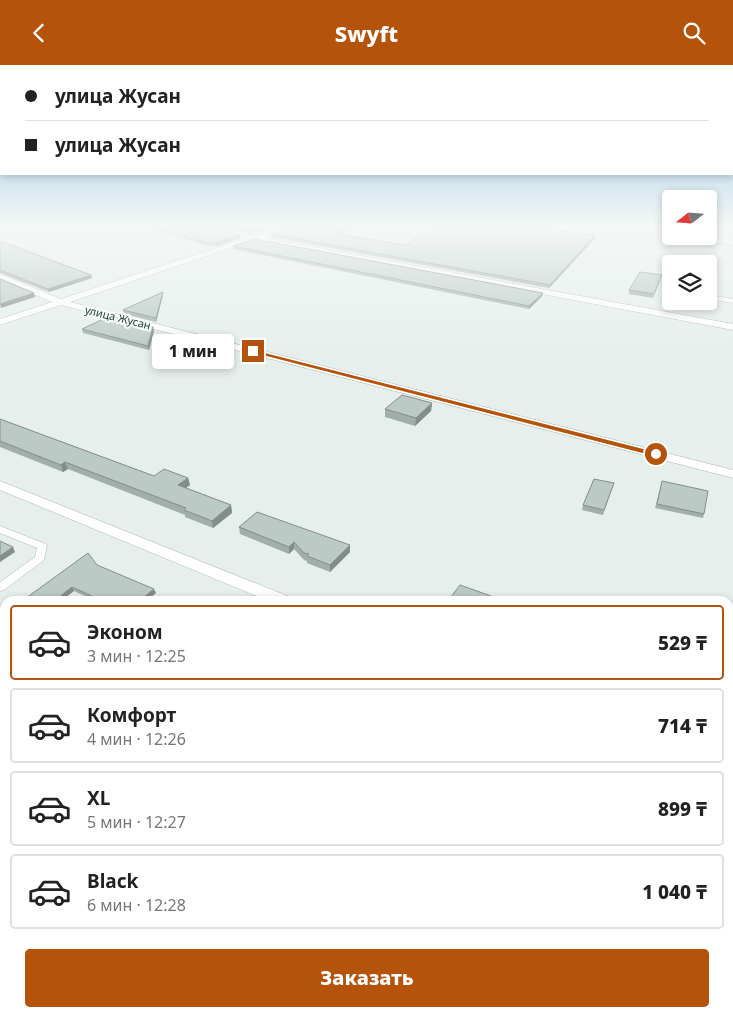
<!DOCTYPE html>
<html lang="ru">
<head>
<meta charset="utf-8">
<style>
  :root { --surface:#fff; --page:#f6f6f6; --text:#222; --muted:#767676; --line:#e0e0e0; --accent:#b45309 }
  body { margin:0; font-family:"Noto Sans",sans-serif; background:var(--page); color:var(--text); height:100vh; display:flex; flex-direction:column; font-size:19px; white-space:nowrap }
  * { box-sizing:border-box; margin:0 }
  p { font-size:16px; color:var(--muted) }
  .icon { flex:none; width:28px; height:28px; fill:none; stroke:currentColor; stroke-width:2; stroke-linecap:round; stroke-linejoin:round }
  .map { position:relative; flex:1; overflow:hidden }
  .panel { position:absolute; left:0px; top:531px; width:734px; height:421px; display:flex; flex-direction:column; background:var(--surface); border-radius:15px 15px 0 0; box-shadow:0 2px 8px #0003 }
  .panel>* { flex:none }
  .top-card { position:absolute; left:0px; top:0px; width:734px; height:110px; box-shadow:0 2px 8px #0003; display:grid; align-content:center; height:110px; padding:0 25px; background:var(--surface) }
  .needle { width:32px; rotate:253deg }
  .fabs { position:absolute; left:662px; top:125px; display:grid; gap:10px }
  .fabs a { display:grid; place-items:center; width:55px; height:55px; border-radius:5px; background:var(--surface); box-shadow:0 2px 8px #0003; font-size:25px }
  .end { position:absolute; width:22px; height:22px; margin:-11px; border:6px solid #b45309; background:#fff; box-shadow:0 0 0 2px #fff }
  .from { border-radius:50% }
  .bubble { position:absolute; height:35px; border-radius:5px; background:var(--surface); box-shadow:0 2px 8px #0003; font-size:16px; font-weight:800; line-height:35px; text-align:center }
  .top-card b { display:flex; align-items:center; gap:18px; height:48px; font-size:19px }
  .top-card b+b { border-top:1px solid var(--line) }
  .top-card i { width:12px; height:12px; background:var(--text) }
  ul { padding:9px 0 0; list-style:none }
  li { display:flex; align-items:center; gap:15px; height:75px; margin:0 10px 8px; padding:0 15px; border:2px solid var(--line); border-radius:5px }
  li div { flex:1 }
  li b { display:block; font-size:19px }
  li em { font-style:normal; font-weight:800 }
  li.current { border-color:var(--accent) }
  li>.icon { width:45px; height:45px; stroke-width:1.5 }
  .button { display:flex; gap:10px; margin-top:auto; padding:10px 25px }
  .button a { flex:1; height:58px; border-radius:5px; background:var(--accent); color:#fff; font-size:20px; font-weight:800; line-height:58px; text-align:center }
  header { display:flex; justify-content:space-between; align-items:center; height:65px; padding:0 25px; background:var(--accent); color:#fff; font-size:22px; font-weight:800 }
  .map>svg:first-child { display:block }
</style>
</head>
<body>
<header><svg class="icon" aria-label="back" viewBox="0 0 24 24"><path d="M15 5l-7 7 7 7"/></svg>Swyft<svg class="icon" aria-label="search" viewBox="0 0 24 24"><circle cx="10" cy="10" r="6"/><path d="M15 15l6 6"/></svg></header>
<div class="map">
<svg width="733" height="952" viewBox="0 0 733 952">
  <rect width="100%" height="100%" fill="#e6efeb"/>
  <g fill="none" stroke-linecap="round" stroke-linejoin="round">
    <defs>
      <path id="lane" d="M669 223 671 224V228L666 225Z
        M709 230 733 234V238L709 234Z
        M0 461 46 479 47 481 44 495 4 525 0 526V517L35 492 37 483 0 468Z"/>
      <path id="street" d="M204 160C221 160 243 172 255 170 270 169 282 160 298 160L264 173 733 259V265L255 175 70 237 733 405V413L61 240 0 260V254L52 237 0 215V209L61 234 246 173Z
        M0 416 290 532 292 536H269L0 425Z
        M729 710 733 711V729L729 728Z"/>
      <path id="secondary" d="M594 160H613L671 168V171H674L671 172 598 162Z
        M679 171H701L733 176V180Z"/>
    </defs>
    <use href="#lane" stroke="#a8b8b2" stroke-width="1"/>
    <use href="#street" stroke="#a8b8b2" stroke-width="1"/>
    <use href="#secondary" stroke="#a4bbb3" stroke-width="1"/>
    <use href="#lane" fill="#fff" fill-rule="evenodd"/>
    <use href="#street" fill="#fff" fill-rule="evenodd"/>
    <use href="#secondary" fill="#fff" fill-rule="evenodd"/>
  </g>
  <path fill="#a1aea9" d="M137 160H207L240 170V173L217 181H209Z
    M212 160H289L250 168Z
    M296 160H358L342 169 406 180 595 170V173L549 223 271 172V169Z
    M0 176 91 210 92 213 49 227 0 208Z
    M233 181 542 231 529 244 233 184Z
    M661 213 653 233 629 229V225Z
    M163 227V230L156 257 124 249 123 245Z
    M153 262 154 266 149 285 83 268 82 264Z
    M432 338 431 346 415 361 385 352V344Z
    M0 354 154 411 188 413 190 420 186 423 231 440 232 448 213 463 185 452V450L68 404 63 407 0 382Z
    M662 416 704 449 703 453 655 443Z
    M614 418 603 450 582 445 583 440Z
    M239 462 350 480V487L330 507 307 498V496L304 495 294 484 289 489 240 469Z
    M97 500 156 528 146 536H95L74 526 22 536Z"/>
  <path fill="#838d89" d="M275 160H289L250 168V165Z
    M353 160H358L337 172V169Z
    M240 170V173L217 181 216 178Z
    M595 170V173L549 223 550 220Z
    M91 210 92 213 49 227 48 224Z
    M163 227V230L156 257V253Z
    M34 228 35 232 1 243 0 239Z
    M543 228 542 231 529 244V241Z
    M153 262 154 266 149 285 148 281Z
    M432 338 431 346 415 361 416 353Z
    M65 397 68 404 63 407 61 400Z
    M188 413 190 420 179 428 178 420Z
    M231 440 232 448 213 463 212 456Z
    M294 477V484L289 489V482Z
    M350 480V487L330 507V500Z
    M13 482 15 487 0 497V491Z
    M72 522 74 526 61 536H54Z
    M154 524 156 528 146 536H139Z
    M5 569V575L0 579V573Z"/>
  <path fill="#bbcac4" stroke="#838d89" d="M146 160H207L240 170 216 178H209Z
    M225 160H275L250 165Z
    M296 160H353L337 169 406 180 435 160H515L595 170 550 220 271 169Z
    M255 174 543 228 529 241 233 181Z
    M0 176 91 210 48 224 0 205Z
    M640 207 662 210 654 229 629 225Z
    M0 214 34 228 0 239Z
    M163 227 156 253 123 245Z
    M110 251 153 262 148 281 82 264Z
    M402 330 432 338 416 353 385 344Z
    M0 354 154 411 164 404 188 413 178 420 231 440 212 456 184 445 186 443 65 397 61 400 0 376Z
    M594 414 614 418 604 445 583 440Z
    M662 416 708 426 704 449 657 439Z
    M257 447 350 480 330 500 307 491 309 489 304 488 294 477 289 482 239 462Z
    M0 476 13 482 0 491Z
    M88 488 97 500 154 524 139 536H103L72 522 54 536H22Z
    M460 520 491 531 487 536H448Z
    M192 533H197L204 536H188Z
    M0 560 5 562V569L0 573Z
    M729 828 733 830V851L729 872Z
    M5 932V948H46L50 951V952H0V938Z"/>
  <linearGradient id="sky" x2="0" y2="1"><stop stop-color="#84bce0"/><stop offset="0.55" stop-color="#f4f8f6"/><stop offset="1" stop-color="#f4f8f6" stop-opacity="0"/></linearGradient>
  <rect width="733" height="293" fill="url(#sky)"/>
  <path fill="#b45309" d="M253 285 659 388 660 389 654 391 251 287Z"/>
  <g text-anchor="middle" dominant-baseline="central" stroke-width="4.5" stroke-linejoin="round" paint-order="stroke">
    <g font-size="11" fill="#24423a" stroke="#f7fbf9">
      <text transform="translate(118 252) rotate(14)">улица Жусан</text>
    </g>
  </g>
</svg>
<div class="fabs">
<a><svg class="needle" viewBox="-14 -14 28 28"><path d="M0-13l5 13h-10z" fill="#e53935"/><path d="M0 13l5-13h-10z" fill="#767676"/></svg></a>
<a><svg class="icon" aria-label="layers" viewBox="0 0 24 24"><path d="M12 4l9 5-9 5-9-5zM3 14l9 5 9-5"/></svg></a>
</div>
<i class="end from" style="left:656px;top:389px"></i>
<i class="end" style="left:253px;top:286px"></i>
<div class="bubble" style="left:152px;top:269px;width:82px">1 мин</div>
<div class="top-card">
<b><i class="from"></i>улица Жусан</b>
<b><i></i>улица Жусан</b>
</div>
<section class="panel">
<ul>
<li class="current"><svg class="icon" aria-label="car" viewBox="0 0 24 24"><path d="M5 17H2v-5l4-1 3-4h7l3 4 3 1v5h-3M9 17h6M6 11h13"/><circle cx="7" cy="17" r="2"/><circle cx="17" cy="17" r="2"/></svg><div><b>Эконом</b><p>3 мин · 12:25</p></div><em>529 ₸</em></li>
<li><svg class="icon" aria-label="car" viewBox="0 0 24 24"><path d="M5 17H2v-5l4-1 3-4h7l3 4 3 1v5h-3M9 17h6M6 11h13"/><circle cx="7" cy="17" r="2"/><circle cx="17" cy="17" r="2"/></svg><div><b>Комфорт</b><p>4 мин · 12:26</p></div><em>714 ₸</em></li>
<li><svg class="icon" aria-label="car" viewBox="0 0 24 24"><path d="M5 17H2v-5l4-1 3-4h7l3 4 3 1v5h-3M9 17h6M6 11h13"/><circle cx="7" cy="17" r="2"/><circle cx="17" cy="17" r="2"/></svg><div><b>XL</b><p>5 мин · 12:27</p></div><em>899 ₸</em></li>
<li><svg class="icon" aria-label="car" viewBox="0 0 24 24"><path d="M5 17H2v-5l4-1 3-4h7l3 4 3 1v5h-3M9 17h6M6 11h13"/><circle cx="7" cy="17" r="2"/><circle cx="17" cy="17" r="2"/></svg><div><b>Black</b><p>6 мин · 12:28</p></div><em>1 040 ₸</em></li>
</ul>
<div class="button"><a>Заказать</a></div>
</section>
</div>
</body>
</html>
